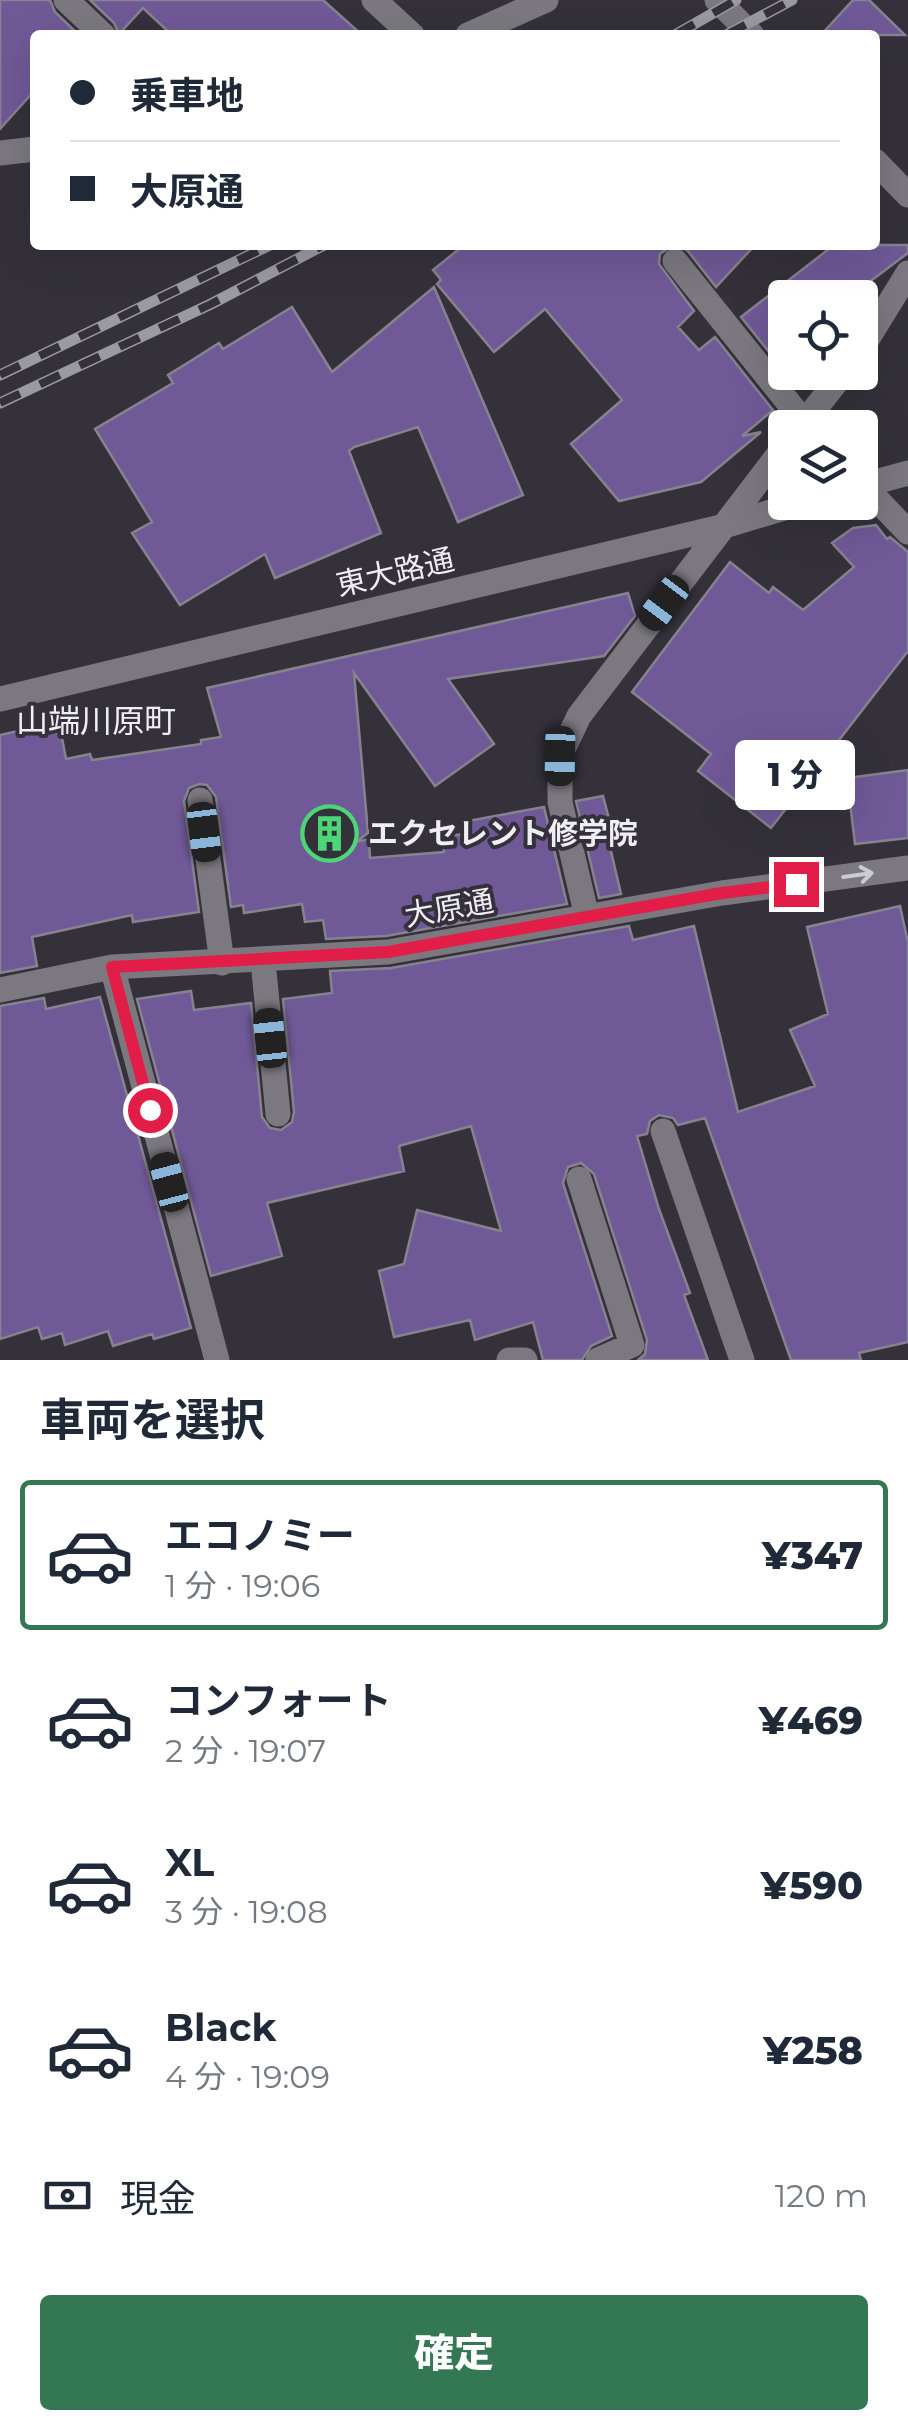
<!DOCTYPE html>
<html lang="ja">
<head>
<meta charset="utf-8">
<style>
  :root { --surface:#fff; --page:#f6f6f7; --text:#1f2937; --muted:#747a83; --line:#e0e1e3; --accent:#347753 }
  body { margin:0; font-family:Montserrat,"Noto Sans JP",sans-serif; background:var(--page); color:var(--text); height:100vh; display:flex; flex-direction:column; font-size:38px; white-space:nowrap }
  * { box-sizing:border-box; margin:0 }
  p { font-size:32px; color:var(--muted) }
  .icon { flex:none; width:55px; height:55px; fill:none; stroke:currentColor; stroke-width:2; stroke-linecap:round; stroke-linejoin:round }
  .map { position:relative; height:1360px; overflow:hidden }
  .details { display:flex; flex-direction:column; background:var(--surface); flex:1 }
  .details>* { flex:none }
  .banner { position:absolute; left:30px; top:30px; width:850px; height:220px; border-radius:10px; box-shadow:0 10px 40px #0002; display:grid; align-content:center; height:220px; padding:0 40px; background:var(--surface) }
  .fabs { position:absolute; left:768px; top:280px; display:grid; gap:20px }
  .fabs a { display:grid; place-items:center; width:110px; height:110px; border-radius:10px; background:var(--surface); box-shadow:0 10px 40px #0002; font-size:50px }
  .end { position:absolute; width:45px; height:45px; margin:-22px; border:12px solid #e11d48; background:#fff; box-shadow:0 0 0 5px #fff }
  .from { border-radius:50% }
  .bubble { position:absolute; height:70px; border-radius:10px; background:var(--surface); box-shadow:0 10px 40px #0002; font-size:32px; font-weight:800; line-height:70px; text-align:center }
  .car { position:absolute; width:30px; height:60px; margin:-30px -15px; border-radius:12px; box-shadow:0 0 8px 2px #0007; background:linear-gradient(#222 24%,#8ab4d8 0 40%,#222 0 76%,#8ab4d8 0 86%,#222 0) }
  .banner b { display:flex; align-items:center; gap:35px; height:95px; font-size:38px }
  .banner b+b { border-top:2px solid var(--line) }
  .banner i { width:25px; height:25px; background:var(--text) }
  ul { padding:0; list-style:none }
  li { display:flex; align-items:center; gap:30px; height:150px; margin:0 20px 15px; padding:0 20px; border:5px solid transparent; border-radius:10px }
  li div { flex:1 }
  li b { display:block; font-size:38px }
  li em { font-style:normal; font-weight:800 }
  li.on { border-color:var(--accent) }
  li>.icon { width:90px; height:90px; stroke-width:1.5 }
  h2 { padding:0 40px; font-size:45px; line-height:120px }
  .pay { display:flex; align-items:center; gap:25px; height:110px; padding:0 40px; font-size:38px }
  .pay p { margin-inline-start:auto }
  .cta { display:flex; gap:20px; margin-top:auto; padding:20px 40px }
  .cta a { flex:1; height:115px; border-radius:10px; background:var(--accent); color:#fff; font-size:40px; font-weight:800; line-height:115px; text-align:center }
  .map>svg:first-child { display:block }
</style>
</head>
<body>
<div class="map">
<svg width="908" height="1360" viewBox="0 0 908 1360">
  <rect width="100%" height="100%" fill="#34313b"/>
  <path fill="#705997" stroke="#86838f" stroke-width="2.5" d="M0 0H50L55 12 79 35H35V90L0 129Z
    M90 0H323L362 35H172L143 8 119 34 114 23Z
    M853 0H869L905 35H821Z
    M464 245H673L660 254 659 264 694 311 678 327 699 350 715 337 773 410 742 436 761 432 701 482 619 501 571 444 622 400 545 309 494 352 437 284 441 280 433 270Z
    M674 245H755L716 287 687 250Z
    M834 245H908V253L848 298H785V372L741 317Z
    M434 287 523 495 458 522 418 427 354 447 349 451 381 533 275 578 265 554 180 605 132 533 152 522 95 429 173 383 168 375 189 362 219 343 223 349 292 307 332 372Z
    M876 525 887 539 890 537 908 552V651L771 828 698 771 711 754 632 692 730 562 769 593 773 587 803 610 854 567 832 543 853 528Z
    M628 593 635 616 604 656 448 679 494 744 435 786 354 673 368 833 356 842 369 839 370 858 444 852 442 837 470 833 462 822 544 807 567 904 386 936 326 939 323 920 305 922 302 904 244 913 243 905 231 907 216 797 207 785 199 784 189 788 184 801 199 912 133 922 132 915 32 937 37 966 0 973V735L18 731 61 733 66 759 90 754 92 760 201 744V740L221 737 207 688Z
    M908 770V838L855 844 847 778Z
    M603 796 616 845 610 847 621 894 599 898 576 801Z
    M900 906 908 943V1342L859 1353 861 1360H791L705 1118 678 1125 673 1118 659 1115 650 1121 647 1134 637 1136 659 1209 690 1293 684 1295 708 1360H638L645 1354 647 1340 594 1174 581 1163 568 1167 563 1183 612 1336 591 1346 582 1360H543L533 1322 475 1340 470 1320 394 1337 379 1271 404 1264 417 1210 501 1231 471 1126 399 1146 404 1171 267 1203 282 1256 211 1276 137 999 191 991 194 1010 251 1003 262 1117 270 1128 281 1130 292 1122 294 1112 283 999 332 993 330 971 391 968 629 926 633 940 694 926 738 1112 815 1086 790 1030 828 1014 807 927Z
    M100 997 191 1328 154 1339 152 1334 113 1346 108 1331 65 1345 62 1333 42 1339 38 1327 0 1339V1006L44 998 46 1009Z"/>
  <g fill="none" stroke-linecap="round" stroke-linejoin="round">
    <path stroke="#7b797f" stroke-width="25" d="M66 0 103 35
      M374 0 412 35
      M717 0 752 35
      M468 35 546 0
      M0 153 35 149
      M875 161 908 195
      M675 261 804 422
      M860 351 908 273
      M800 428 844 372
      M863 485 908 532
      M860 486 908 473
      M0 699 721 527 804 502
      M200 800 222 963
      M587 917 560 802V756L579 716 785 446
      M263 961 278 1114
      M112 967 217 1360
      M0 990 112 967 388 952 722 893 908 868
      M663 1131 742 1360
      M579 1179 632 1345 598 1360
      M509 1360H525"/>
    <defs>
      <path id="rail" d="M675 35 736 0
        M726 35 792 0
        M0 375 270 245
        M0 403 211 304 324 245"/>
    </defs>
    <use href="#rail" stroke="#9b99a1" stroke-width="11"/>
    <use href="#rail" stroke="#34313b" stroke-width="8" stroke-dasharray="22" stroke-linecap="butt"/>
  </g>
  <defs><path id="oneway-shaft" d="M-6 0H5M1.5-3L5.5 0L1.5 3" fill="none" stroke-width="1.6" stroke-linecap="round" stroke-linejoin="round" transform="scale(2.5)"/></defs>
  <use stroke="#cdcbd2" href="#oneway-shaft" transform="translate(858 875) rotate(-8)"/>
  <g fill="none" stroke-linecap="round" stroke-linejoin="round">
    <path stroke="#e11d48" stroke-width="12" d="M150 1110 112 967 388 952 722 893 796 884"/>
  </g>
  <defs>
    <symbol id="building-ring" viewBox="-11 -11 22 22"><circle r="9.5" fill="#34313b" stroke="#4dd676" stroke-width="1.5"/><path d="M-4-6H4V6H1V3H-1V6H-4ZM-2.5-4.3h1.7v1.8h-1.7ZM.8-4.3h1.7v1.8H.8ZM-2.5-1h1.7V.8h-1.7ZM.8-1h1.7V.8H.8Z" fill="#4dd676"/></symbol>
  </defs>
  <g fill-rule="evenodd">
    <use href="#building-ring" x="298" y="802" width="63" height="63"/>
  </g>
  <g text-anchor="middle" dominant-baseline="central" stroke-width="8" stroke-linejoin="round" paint-order="stroke">
    <g font-size="30" fill="#f0eef5" stroke="#34313b">
      <text transform="translate(395 572) rotate(-13)">東大路通</text>
      <text transform="translate(449 908) rotate(-10)">大原通</text>
    </g>
    <g font-size="30" font-weight="bold" fill="#f0eef5" stroke="#34313b" text-anchor="start">
      <text x="368" y="833">エクセレント修学院</text>
    </g>
    <g font-size="32" fill="#f0eef5" stroke="#34313b">
      <text x="96" y="720">山端川原町</text>
    </g>
  </g>
</svg>
<div class="fabs">
<a><svg class="icon" aria-label="locate" viewBox="0 0 24 24"><circle cx="12" cy="12" r="6"/><path d="M12 2v4M12 18v4M2 12h4M18 12h4"/></svg></a>
<a><svg class="icon" aria-label="layers" viewBox="0 0 24 24"><path d="M12 4l9 5-9 5-9-5zM3 14l9 5 9-5"/></svg></a>
</div>
<i class="end from" style="left:150px;top:1110px"></i>
<i class="end" style="left:796px;top:884px"></i>
<div class="bubble" style="left:735px;top:740px;width:120px">1 分</div>
<i class="car" style="left:664px;top:603px;rotate:217deg"></i>
<i class="car" style="left:560px;top:756px;rotate:181deg"></i>
<i class="car" style="left:204px;top:832px;rotate:173deg"></i>
<i class="car" style="left:270px;top:1038px;rotate:354deg"></i>
<i class="car" style="left:169px;top:1182px;rotate:345deg"></i>
<div class="banner">
<b><i class="from"></i>乗車地</b>
<b><i></i>大原通</b>
</div>
</div>
<section class="details">
<h2>車両を選択</h2>
<ul>
<li class="on"><svg class="icon" aria-label="car" viewBox="0 0 24 24"><path d="M5 17H2v-5l4-1 3-4h7l3 4 3 1v5h-3M9 17h6M6 11h13"/><circle cx="7" cy="17" r="2"/><circle cx="17" cy="17" r="2"/></svg><div><b>エコノミー</b><p>1 分 · 19:06</p></div><em>¥347</em></li>
<li><svg class="icon" aria-label="car" viewBox="0 0 24 24"><path d="M5 17H2v-5l4-1 3-4h7l3 4 3 1v5h-3M9 17h6M6 11h13"/><circle cx="7" cy="17" r="2"/><circle cx="17" cy="17" r="2"/></svg><div><b>コンフォート</b><p>2 分 · 19:07</p></div><em>¥469</em></li>
<li><svg class="icon" aria-label="car" viewBox="0 0 24 24"><path d="M5 17H2v-5l4-1 3-4h7l3 4 3 1v5h-3M9 17h6M6 11h13"/><circle cx="7" cy="17" r="2"/><circle cx="17" cy="17" r="2"/></svg><div><b>XL</b><p>3 分 · 19:08</p></div><em>¥590</em></li>
<li><svg class="icon" aria-label="car" viewBox="0 0 24 24"><path d="M5 17H2v-5l4-1 3-4h7l3 4 3 1v5h-3M9 17h6M6 11h13"/><circle cx="7" cy="17" r="2"/><circle cx="17" cy="17" r="2"/></svg><div><b>Black</b><p>4 分 · 19:09</p></div><em>¥258</em></li>
</ul>
<div class="pay"><svg class="icon" aria-label="cash" viewBox="0 0 24 24"><path d="M3 7h18v10H3z"/><circle cx="12" cy="12" r="2"/></svg>現金<p>120 m</p></div>
<div class="cta"><a>確定</a></div>
</section>
</body>
</html>
